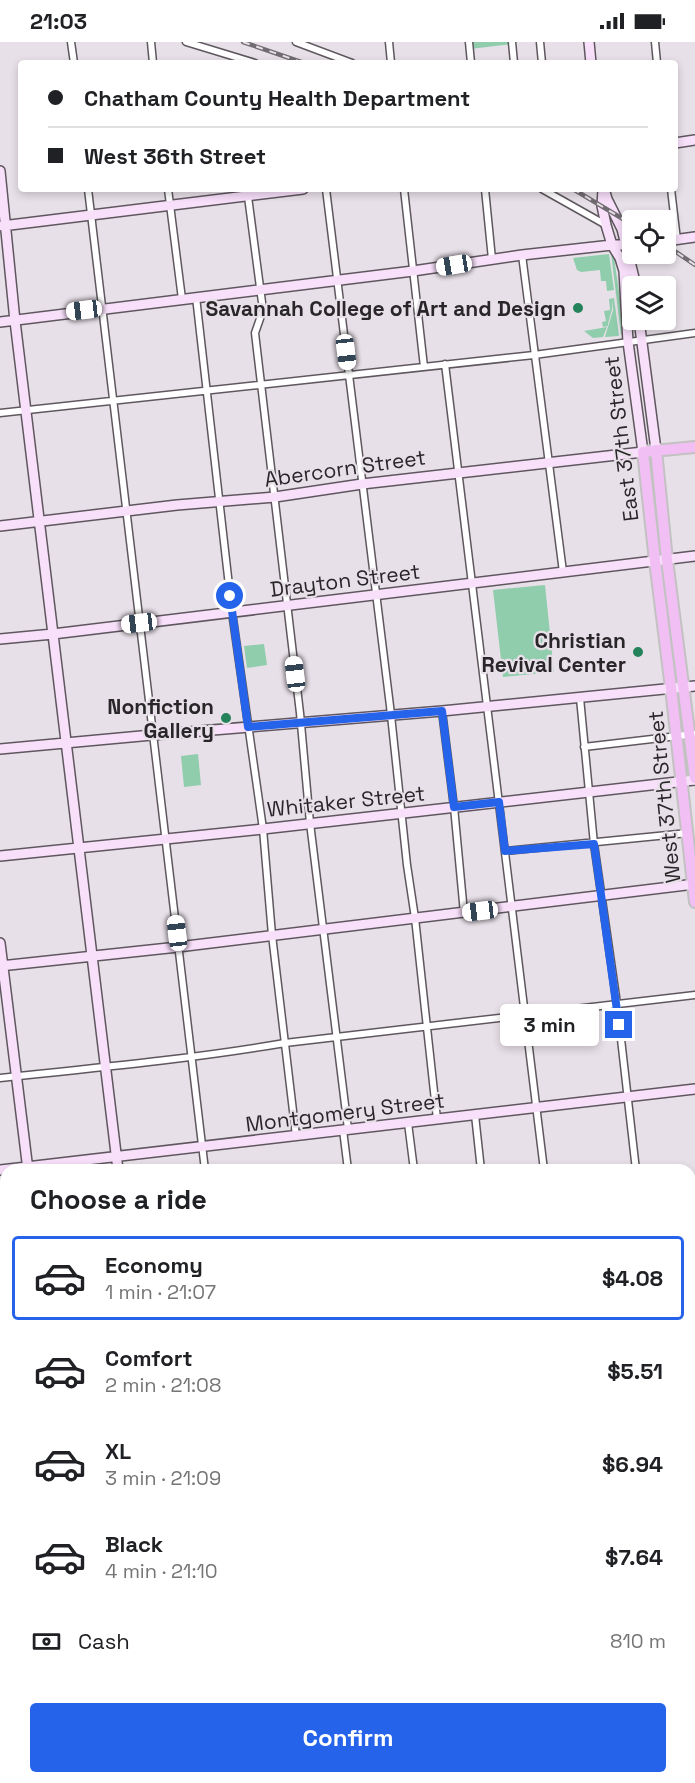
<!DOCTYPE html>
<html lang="en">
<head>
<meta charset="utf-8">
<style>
  :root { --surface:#fff; --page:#f2f2f2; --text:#202124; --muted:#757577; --line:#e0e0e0; --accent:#2563eb }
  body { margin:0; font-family:"Space Grotesk",sans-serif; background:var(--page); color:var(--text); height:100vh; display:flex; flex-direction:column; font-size:22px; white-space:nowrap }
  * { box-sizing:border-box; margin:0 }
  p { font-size:20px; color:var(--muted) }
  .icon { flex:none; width:33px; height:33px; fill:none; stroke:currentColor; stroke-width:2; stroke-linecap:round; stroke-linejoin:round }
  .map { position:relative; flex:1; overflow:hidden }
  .sheet { position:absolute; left:0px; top:1122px; width:696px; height:620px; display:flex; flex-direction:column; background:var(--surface); border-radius:18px 18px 0 0; box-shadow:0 3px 9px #0003 }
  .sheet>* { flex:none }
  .banner { position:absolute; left:18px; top:18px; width:660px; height:132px; border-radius:6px; box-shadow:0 3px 9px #0003; display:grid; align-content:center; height:132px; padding:0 30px; background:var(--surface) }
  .fabs { position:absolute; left:622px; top:168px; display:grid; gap:12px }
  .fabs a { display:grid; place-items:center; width:54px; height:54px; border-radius:6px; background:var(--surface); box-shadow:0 3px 9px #0003; font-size:30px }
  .end { position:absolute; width:27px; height:27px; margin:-14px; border:8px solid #2563eb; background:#fff; box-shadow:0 0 0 3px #fff }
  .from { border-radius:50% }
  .bubble { position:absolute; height:42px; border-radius:6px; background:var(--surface); box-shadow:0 3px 9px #0003; font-size:20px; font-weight:700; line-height:42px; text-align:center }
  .car { position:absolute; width:18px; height:36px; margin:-18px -9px; border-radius:8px; box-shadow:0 0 4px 2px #0007; background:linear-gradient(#fff 24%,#345 0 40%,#fff 0 76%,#345 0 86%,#fff 0) }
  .banner b { display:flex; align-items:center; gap:21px; height:57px; font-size:22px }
  .banner b+b { border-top:2px solid var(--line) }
  .banner i { width:15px; height:15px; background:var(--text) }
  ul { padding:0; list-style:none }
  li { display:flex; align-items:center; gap:18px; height:84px; margin:0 12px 9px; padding:0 18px; border:3px solid transparent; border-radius:6px }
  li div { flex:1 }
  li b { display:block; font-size:22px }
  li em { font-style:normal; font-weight:700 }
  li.active { border-color:var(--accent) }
  li>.icon { width:54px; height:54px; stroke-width:1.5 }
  h2 { padding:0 30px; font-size:27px; line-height:72px }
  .pay { display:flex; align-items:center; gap:15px; height:66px; padding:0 30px; font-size:22px }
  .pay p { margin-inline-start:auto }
  .button { display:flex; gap:12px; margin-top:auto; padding:12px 30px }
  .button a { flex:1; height:69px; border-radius:6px; background:var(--accent); color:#fff; font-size:24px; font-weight:700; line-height:69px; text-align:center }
  .status { display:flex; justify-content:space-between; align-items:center; height:42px; padding:0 30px; background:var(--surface); direction:ltr }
  .status svg { height:16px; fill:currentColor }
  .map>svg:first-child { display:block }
</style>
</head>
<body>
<div class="status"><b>21:03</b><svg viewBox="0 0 49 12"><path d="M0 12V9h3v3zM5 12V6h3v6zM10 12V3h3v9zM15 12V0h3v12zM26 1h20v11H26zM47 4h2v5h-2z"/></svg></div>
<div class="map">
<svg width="695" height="1741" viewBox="0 0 695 1741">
  <rect width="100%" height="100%" fill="#e8e0e8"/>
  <path fill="#8fcdac" d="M469 0H512V2L470 7Z
    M611 211 614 215 625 293H621Z
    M609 212 614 248 607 249 606 239H601L600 228 581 230 577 228 573 216Z
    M614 256 619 294 605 295 613 268 612 258V267L608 282V284L603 285 602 280 606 279 604 269 610 268 609 257Z
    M607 285 603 295 593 296 584 289Z
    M545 543 554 630 503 635 493 548Z
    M264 602 267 623 247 626 244 604Z
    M198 712 201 743 184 745 181 714Z
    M6 1544V1736H468L477 1741H0V1545Z"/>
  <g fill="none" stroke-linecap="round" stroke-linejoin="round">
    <defs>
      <path id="street" d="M71 0 74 21
        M151 0 153 21
        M186 0 255 21
        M296 0 352 21
        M389 0 391 21
        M469 0 471 21
        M512 0 514 21
        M540 0 542 21
        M655 0 657 21
        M88 147 205 1128
        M168 147 182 257
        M247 147 263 268 255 291 300 671 310 781 348 1087
        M326 147 390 664 407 823 415 876 437 1077
        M404 147 424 325
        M485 147 492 217
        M542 147 606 183
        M671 147 677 198
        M522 213 563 530
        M196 255 232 570 263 787 272 893 296 1094
        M445 322 544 1128
        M0 371 534 313 695 291
        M580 656 594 802 617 962 636 1128
        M442 669 454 765 464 871
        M584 705 695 692
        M505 809 688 791
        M0 1036C95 1026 191 1017 285 1001L695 953
        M475 1073 481 1128
        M408 1081 414 1128
        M343 1088 348 1128
        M690 1262H695
        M690 1455H695
        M690 1530 695 1529
        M690 1580 695 1622
        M595 1737 596 1736
        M497 1741V1736
        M556 1741 558 1736"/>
      <path id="secondary" d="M589 0 591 21
        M675 101 695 98
        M0 129 15 279 118 1128
        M605 150 607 157 622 187 636 244
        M2 184 303 147
        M666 199 695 195
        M639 278 656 408
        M0 280 413 229 522 213 612 203H633
        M0 484 177 463 275 455 362 442 643 410 628 300 624 229 620 216 612 203 606 183 602 164 603 147
        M0 597 53 592 695 514
        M0 707 152 693 442 669 695 644
        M0 814 263 787 695 738
        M0 901 28 1128
        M0 924 178 905 695 842
        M0 1128 695 1047
        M0 1537 6 1536"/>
      <path id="primary" d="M695 405 643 410 655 519 671 646 695 860
        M656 408 667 518 695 736
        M690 1144 695 1143
        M690 1152H695
        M0 1224H6
        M0 1235 6 1234"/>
      <path id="highway" d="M690 1707 695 1704
        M690 1718 695 1715
        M640 1741 648 1736
        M657 1741 665 1736"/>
    </defs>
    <use href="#street" stroke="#5e585e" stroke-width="9"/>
    <use href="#secondary" stroke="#5e585e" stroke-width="12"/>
    <use href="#primary" stroke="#c3c2c3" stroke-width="14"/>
    <use href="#highway" stroke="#c3c2c3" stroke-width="15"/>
    <use href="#street" stroke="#fff" stroke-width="6"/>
    <use href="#secondary" stroke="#f8dffa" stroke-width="9"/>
    <use href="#primary" stroke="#f2bff4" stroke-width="10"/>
    <use href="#highway" stroke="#e995ed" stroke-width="12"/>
    <defs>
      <path id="rail" d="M243 0 304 21
        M573 147 633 183
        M666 203 695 223"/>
    </defs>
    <use href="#rail" stroke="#716c71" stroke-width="4.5"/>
    <use href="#rail" stroke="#e8e0e8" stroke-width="2" stroke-dasharray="7" stroke-linecap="butt"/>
  </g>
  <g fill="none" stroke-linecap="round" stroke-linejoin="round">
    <path stroke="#2563eb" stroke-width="8" d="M230 554 248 685 442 669 454 765 499 760 505 809 594 802 619 983"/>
  </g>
  <g fill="#25835b" stroke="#e8e0e8" stroke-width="2">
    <circle cx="578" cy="266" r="6"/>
    <circle cx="638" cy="610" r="6"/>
    <circle cx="226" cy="676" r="6"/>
  </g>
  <g text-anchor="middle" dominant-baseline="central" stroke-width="4.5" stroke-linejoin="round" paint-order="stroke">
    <g font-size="21" font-weight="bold" fill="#292629" stroke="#e8e0e8" text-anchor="end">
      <text x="566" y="266">Savannah College of Art and Design</text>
      <text x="626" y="598">Christian<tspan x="626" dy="24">Revival Center</tspan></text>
      <text x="214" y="664">Nonfiction<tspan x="214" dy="24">Gallery</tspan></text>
    </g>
    <g font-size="21" fill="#292629" stroke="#e8e0e8">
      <text transform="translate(621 397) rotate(-97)">East 37th Street</text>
      <text transform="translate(345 426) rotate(-8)">Abercorn Street</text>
      <text transform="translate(345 538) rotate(-7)">Drayton Street</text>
      <text transform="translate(664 755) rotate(-96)">West 37th Street</text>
      <text transform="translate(346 759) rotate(-6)">Whitaker Street</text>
      <text transform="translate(345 1070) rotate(-7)">Montgomery Street</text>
    </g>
  </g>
</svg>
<div class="fabs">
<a><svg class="icon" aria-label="locate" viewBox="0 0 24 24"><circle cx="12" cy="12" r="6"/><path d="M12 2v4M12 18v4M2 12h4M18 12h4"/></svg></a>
<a><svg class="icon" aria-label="layers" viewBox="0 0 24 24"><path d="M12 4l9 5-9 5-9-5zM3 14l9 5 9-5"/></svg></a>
</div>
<i class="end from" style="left:230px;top:554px"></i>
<i class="end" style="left:619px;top:983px"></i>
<div class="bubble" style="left:500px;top:962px;width:99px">3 min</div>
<i class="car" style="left:454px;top:223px;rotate:261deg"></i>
<i class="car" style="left:84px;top:268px;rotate:263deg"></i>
<i class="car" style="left:346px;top:310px;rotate:173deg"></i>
<i class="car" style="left:139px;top:581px;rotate:263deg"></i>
<i class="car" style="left:295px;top:632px;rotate:353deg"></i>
<i class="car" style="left:480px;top:869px;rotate:263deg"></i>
<i class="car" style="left:177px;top:891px;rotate:353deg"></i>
<div class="banner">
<b><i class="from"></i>Chatham County Health Department</b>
<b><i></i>West 36th Street</b>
</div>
<section class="sheet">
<h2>Choose a ride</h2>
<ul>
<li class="active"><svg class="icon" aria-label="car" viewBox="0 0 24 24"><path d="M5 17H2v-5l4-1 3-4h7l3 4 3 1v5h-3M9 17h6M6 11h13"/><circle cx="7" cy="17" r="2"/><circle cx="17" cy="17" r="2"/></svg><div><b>Economy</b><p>1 min · 21:07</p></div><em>$4.08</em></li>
<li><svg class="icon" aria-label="car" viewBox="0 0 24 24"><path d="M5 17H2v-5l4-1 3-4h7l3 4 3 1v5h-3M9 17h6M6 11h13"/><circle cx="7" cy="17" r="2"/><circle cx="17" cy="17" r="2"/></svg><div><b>Comfort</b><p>2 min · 21:08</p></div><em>$5.51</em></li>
<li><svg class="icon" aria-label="car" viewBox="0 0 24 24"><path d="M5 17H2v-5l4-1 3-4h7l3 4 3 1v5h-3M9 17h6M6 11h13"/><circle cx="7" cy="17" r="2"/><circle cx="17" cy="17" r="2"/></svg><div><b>XL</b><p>3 min · 21:09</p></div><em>$6.94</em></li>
<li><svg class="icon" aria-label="car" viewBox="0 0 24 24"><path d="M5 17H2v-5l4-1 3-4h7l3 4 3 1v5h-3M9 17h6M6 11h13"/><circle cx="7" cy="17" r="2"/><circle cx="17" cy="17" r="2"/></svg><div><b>Black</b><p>4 min · 21:10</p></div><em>$7.64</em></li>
</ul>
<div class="pay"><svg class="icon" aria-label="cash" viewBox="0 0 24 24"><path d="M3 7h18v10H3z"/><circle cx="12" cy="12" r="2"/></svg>Cash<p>810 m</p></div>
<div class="button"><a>Confirm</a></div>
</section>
</div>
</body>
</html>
